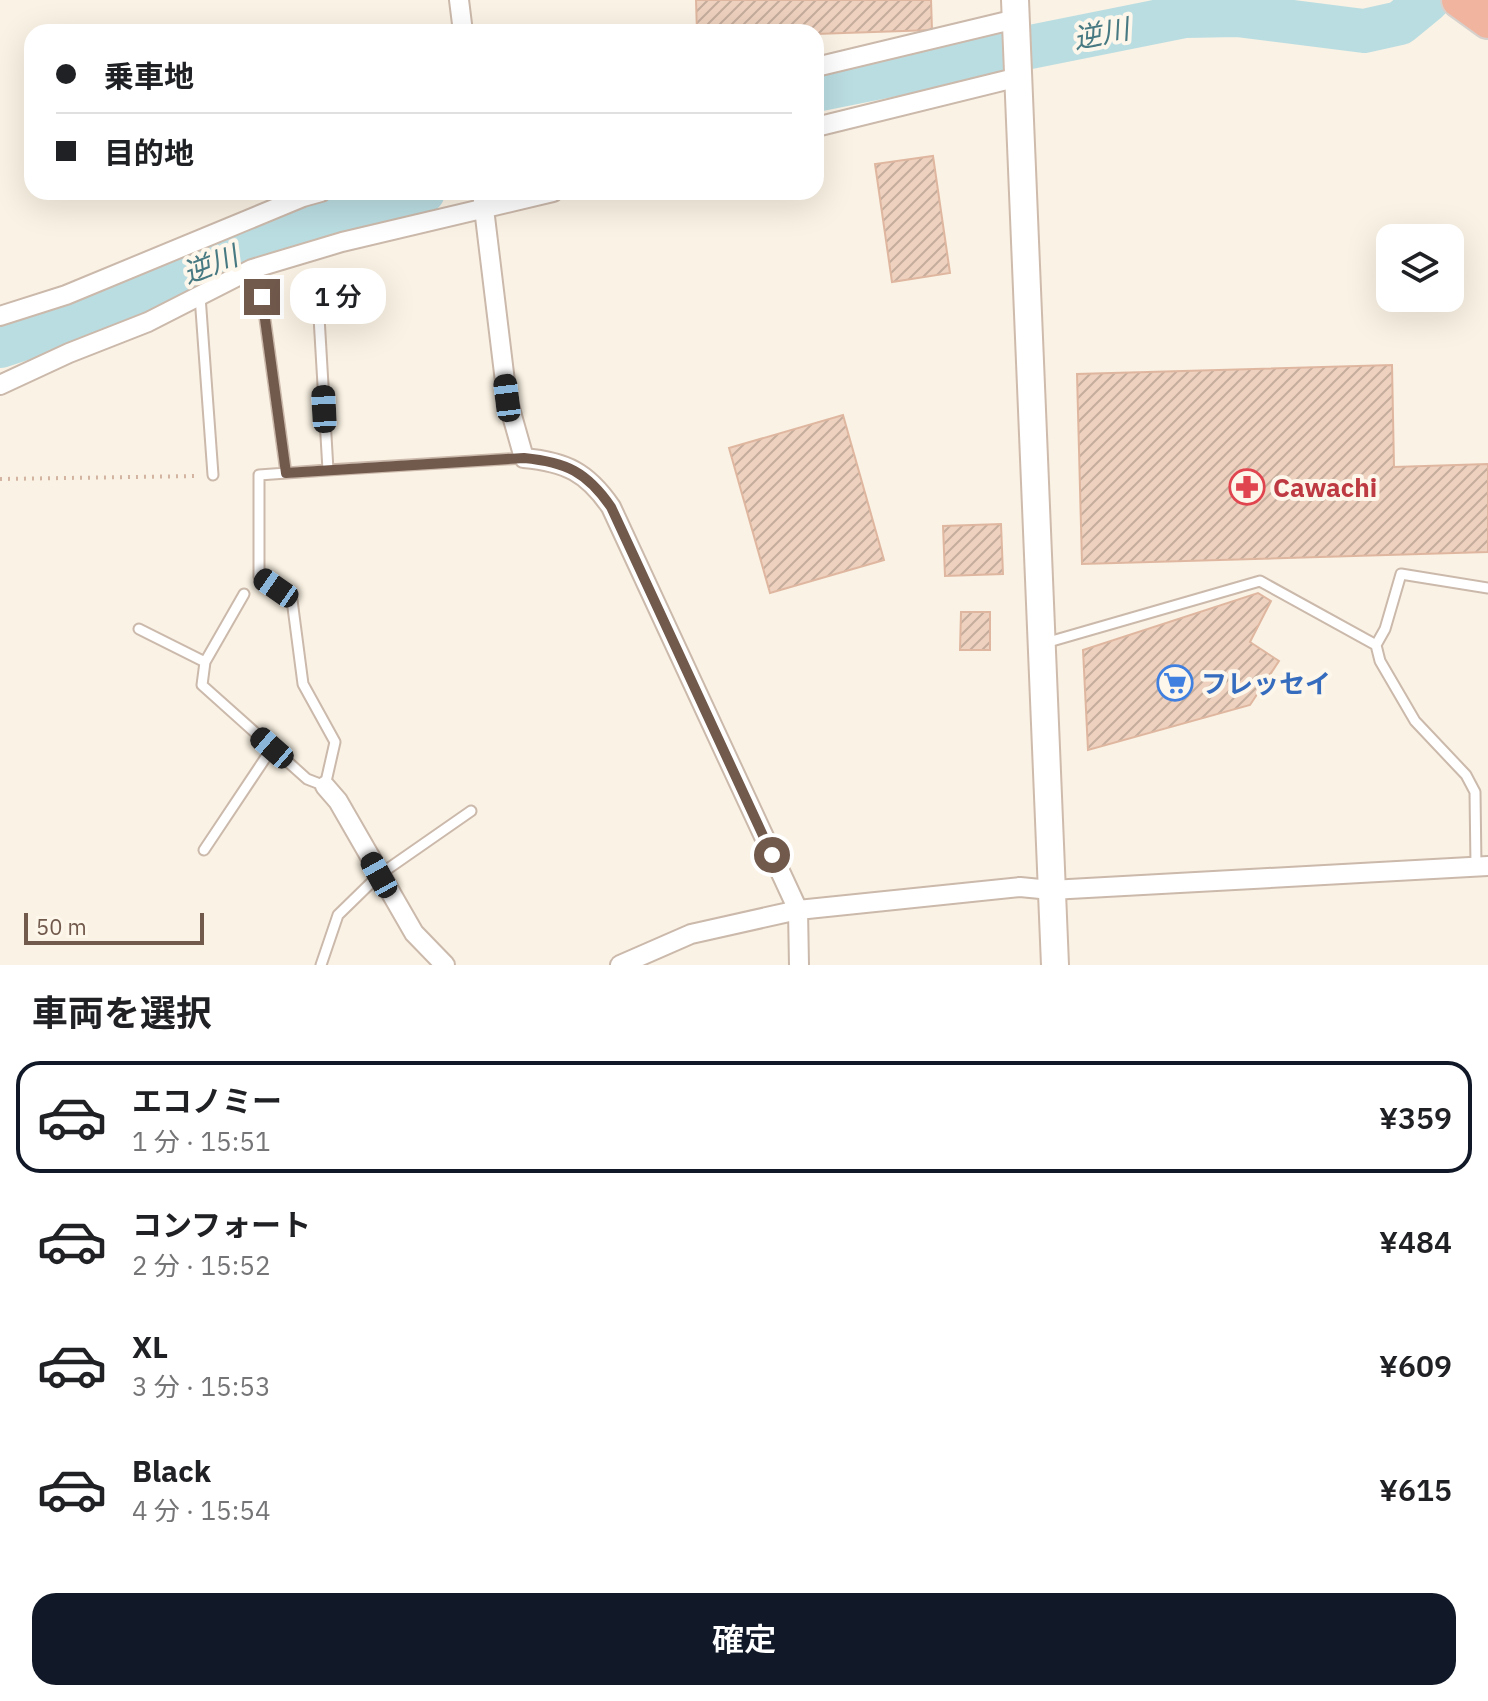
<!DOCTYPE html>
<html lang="ja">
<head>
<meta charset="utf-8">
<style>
  :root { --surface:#fff; --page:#f2f2f2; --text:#202124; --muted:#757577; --line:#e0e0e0; --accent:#111827 }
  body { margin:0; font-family:"IBM Plex Sans","Noto Sans JP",sans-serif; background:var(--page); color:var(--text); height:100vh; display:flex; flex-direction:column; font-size:30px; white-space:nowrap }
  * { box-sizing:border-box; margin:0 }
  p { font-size:26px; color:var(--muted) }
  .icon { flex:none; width:44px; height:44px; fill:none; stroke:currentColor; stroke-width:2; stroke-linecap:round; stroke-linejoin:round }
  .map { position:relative; height:965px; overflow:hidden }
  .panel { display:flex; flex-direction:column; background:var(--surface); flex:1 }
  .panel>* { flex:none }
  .guide { position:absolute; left:24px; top:24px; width:800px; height:176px; border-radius:24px; box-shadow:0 8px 32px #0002; display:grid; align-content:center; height:176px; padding:0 32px; background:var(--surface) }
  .controls { position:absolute; left:1376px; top:224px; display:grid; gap:16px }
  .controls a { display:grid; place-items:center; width:88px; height:88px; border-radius:16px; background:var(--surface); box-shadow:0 8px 32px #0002; font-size:40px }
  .scale { position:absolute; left:24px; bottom:20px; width:180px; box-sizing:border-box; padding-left:8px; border:4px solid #71594c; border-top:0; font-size:22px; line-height:28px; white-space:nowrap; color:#71594c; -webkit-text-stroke:6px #fdf6ea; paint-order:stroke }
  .end { position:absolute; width:36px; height:36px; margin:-18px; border:10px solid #71594c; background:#fff; box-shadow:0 0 0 4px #fff }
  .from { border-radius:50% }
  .bubble { position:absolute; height:56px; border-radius:24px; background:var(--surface); box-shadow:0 8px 32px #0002; font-size:26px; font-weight:600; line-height:56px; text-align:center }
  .car { position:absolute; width:24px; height:48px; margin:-24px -12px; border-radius:10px; box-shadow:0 0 6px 2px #0007; background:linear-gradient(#222 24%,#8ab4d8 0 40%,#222 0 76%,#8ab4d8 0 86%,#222 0) }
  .guide b { display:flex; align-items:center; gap:28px; height:76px; font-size:30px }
  .guide b+b { border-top:2px solid var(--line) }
  .guide i { width:20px; height:20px; background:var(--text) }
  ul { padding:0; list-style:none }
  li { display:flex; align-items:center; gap:24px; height:112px; margin:0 16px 12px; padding:0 16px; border:4px solid transparent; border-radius:24px }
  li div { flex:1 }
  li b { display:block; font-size:30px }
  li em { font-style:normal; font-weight:600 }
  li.selected { border-color:var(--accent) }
  li>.icon { width:72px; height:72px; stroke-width:1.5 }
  h2 { padding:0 32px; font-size:36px; line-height:96px }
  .button { display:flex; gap:16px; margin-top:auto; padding:16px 32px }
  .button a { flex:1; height:92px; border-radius:24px; background:var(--accent); color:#fff; font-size:32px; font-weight:600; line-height:92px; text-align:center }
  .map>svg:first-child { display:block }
</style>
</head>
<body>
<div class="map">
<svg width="1488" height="965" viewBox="0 0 1488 965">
  <defs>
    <pattern id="building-hatch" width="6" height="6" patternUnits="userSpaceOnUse" patternTransform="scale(2)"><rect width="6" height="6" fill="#eed1be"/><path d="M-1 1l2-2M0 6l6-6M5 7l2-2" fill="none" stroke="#c5ad9d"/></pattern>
  </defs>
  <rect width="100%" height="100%" fill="#faf2e4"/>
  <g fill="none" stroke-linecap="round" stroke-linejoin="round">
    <path stroke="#badde2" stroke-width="44" d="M816 90 1185 16 1237 15 1364 31 1400 23 1428 0
      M0 346 64 325 336 215 423 192"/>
  </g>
  <path fill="url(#building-hatch)" stroke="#dfb7a0" stroke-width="2" d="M696 0H931L932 30 816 34V32H697Z
    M933 156 950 273 892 282 875 164Z
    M1392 365 1394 467 1488 464V552L1082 564 1077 374Z
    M843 415 884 560 770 593 729 448Z
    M1001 524 1003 574 945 576 943 526Z
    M1258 593 1271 601 1250 642 1279 661 1250 705 1088 750 1083 650Z
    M961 612H990V650H960Z"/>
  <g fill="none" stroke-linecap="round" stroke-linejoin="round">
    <defs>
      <path id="lane" d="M258 268 286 473
        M200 296 213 475
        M319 317 328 470 524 458
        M139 629 205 662 244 594
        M1045 643 1260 581 1376 645
        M205 662 202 685 307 779 325 786 335 742 303 684 292 600 259 577V475L328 470
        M204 850 272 748
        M1476 866 1475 792 1466 775 1415 721 1380 661 1376 645 1385 629 1401 574 1488 588
        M321 965 338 915 379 875 471 811"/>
      <path id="street" d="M459 0 463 32
        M816 67 1016 19
        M816 127 1019 77
        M482 192 507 398 524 458C566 462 587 472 611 507L798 910 799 965
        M0 316 66 295 303 197 321 192
        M0 385 69 353 148 322 252 269 342 242 553 192
        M325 786 338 801 414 933 445 965
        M620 965 691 934 798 910 1020 887 1051 890 1488 866"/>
      <path id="secondary" d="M1015 0 1055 965"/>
      <path id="highway" d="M1459 0 1488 21"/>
    </defs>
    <use href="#lane" stroke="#cbb9ab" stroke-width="13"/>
    <use href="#street" stroke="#cbb9ab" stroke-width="22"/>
    <use href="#secondary" stroke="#cfbbac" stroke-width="30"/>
    <use href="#highway" stroke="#d7d1cd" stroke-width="38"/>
    <path stroke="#d2b4a1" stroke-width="4" stroke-dasharray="2 6" stroke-linecap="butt" d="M0 479 197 476"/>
    <use href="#lane" stroke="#fff" stroke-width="9"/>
    <use href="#street" stroke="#fff" stroke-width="18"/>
    <use href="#secondary" stroke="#fff" stroke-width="26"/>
    <use href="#highway" stroke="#f0b49f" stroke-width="34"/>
  </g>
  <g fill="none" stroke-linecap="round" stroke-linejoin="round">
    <path stroke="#71594c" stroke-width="10" d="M262 297 286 473 524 458C566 462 587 472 611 507L772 855"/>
  </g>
  <defs>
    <symbol id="pharmacy-ring" viewBox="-11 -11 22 22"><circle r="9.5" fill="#fdf6ea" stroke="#e0444e" stroke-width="1.5"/><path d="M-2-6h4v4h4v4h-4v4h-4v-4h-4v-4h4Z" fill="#e0444e"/></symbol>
    <symbol id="supermarket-ring" viewBox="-11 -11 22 22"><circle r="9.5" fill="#fdf6ea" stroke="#3f7fe0" stroke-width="1.5"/><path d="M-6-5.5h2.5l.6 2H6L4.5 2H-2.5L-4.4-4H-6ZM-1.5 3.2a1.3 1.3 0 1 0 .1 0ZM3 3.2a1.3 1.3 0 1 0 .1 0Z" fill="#3f7fe0"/></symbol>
  </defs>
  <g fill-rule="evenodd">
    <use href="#pharmacy-ring" x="1227" y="467" width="40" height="40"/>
    <use href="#supermarket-ring" x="1155" y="663" width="40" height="40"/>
  </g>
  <g text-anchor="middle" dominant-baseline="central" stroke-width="8" stroke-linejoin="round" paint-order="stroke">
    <g font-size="26" font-weight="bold" fill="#be3a42" stroke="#fdf6ea" text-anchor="start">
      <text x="1273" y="487">Cawachi</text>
    </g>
    <g font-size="26" font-weight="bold" fill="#366cbe" stroke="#fdf6ea" text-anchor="start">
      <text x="1201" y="683">フレッセイ</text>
    </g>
    <g font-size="28" font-style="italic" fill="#477982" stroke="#fdf6ea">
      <text transform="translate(1101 33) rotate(-11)">逆川</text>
      <text transform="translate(210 264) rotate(-21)">逆川</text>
    </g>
  </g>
</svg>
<div class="controls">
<a><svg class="icon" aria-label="layers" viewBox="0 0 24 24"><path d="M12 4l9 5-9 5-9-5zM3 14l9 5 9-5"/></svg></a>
</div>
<div class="scale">50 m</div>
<i class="end from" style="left:772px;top:855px"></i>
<i class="end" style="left:262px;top:297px"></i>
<div class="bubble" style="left:290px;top:268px;width:96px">1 分</div>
<i class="car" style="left:507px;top:398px;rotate:353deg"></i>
<i class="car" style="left:324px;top:409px;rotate:357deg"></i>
<i class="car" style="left:276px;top:588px;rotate:305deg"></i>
<i class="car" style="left:272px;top:748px;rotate:311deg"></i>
<i class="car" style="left:379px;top:875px;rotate:331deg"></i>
<div class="guide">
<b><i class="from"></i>乗車地</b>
<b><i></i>目的地</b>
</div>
</div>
<section class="panel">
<h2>車両を選択</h2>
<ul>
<li class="selected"><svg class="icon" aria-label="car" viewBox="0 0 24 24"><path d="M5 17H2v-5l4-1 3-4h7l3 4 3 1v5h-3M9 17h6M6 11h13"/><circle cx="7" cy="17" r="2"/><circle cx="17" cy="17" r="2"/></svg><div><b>エコノミー</b><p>1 分 · 15:51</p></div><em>¥359</em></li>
<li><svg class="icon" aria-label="car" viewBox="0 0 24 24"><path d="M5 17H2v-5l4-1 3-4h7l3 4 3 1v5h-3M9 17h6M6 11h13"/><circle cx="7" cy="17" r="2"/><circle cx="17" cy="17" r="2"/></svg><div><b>コンフォート</b><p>2 分 · 15:52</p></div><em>¥484</em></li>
<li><svg class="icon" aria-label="car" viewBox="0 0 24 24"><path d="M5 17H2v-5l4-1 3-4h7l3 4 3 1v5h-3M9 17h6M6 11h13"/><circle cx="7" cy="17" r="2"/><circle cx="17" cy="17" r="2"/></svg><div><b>XL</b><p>3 分 · 15:53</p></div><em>¥609</em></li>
<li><svg class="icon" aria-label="car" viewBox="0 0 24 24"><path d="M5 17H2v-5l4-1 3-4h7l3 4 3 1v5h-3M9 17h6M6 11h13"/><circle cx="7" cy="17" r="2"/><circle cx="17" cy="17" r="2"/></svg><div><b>Black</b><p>4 分 · 15:54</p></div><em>¥615</em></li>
</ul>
<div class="button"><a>確定</a></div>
</section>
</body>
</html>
